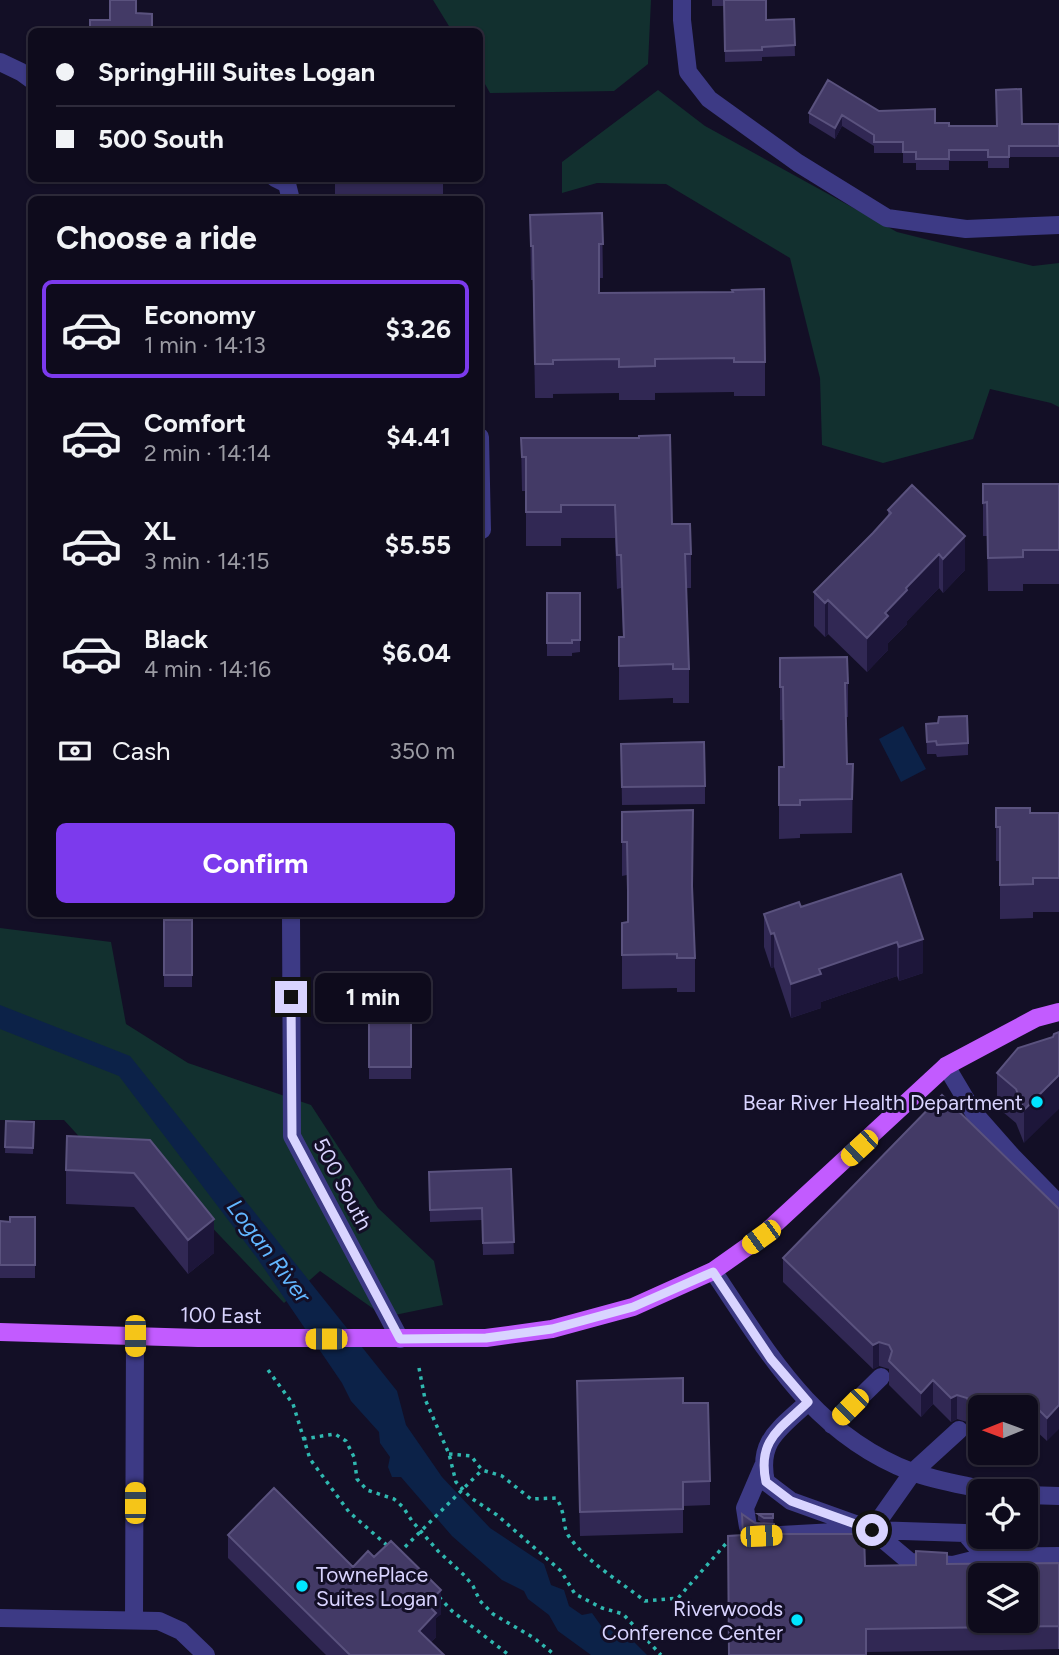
<!DOCTYPE html>
<html lang="en">
<head>
<meta charset="utf-8">
<style>
  :root { --surface:#0e0b1c; --page:#1c1929; --text:#f1f3f6; --muted:#9b9ba3; --line:#2e2b3b; --accent:#7c3aed }
  body { margin:0; font-family:Figtree,sans-serif; background:var(--page); color:var(--text); height:100vh; display:flex; flex-direction:column; font-size:26px; white-space:nowrap }
  * { box-sizing:border-box; margin:0 }
  p { font-size:23px; color:var(--muted) }
  .icon { flex:none; width:38px; height:38px; fill:none; stroke:currentColor; stroke-width:2; stroke-linecap:round; stroke-linejoin:round }
  .map { position:relative; flex:1; overflow:hidden }
  .panel { position:absolute; left:28px; top:196px; width:455px; height:721px; display:flex; flex-direction:column; background:var(--surface); border-radius:10px; box-shadow:0 2px 5px #0004,0 0 0 2px var(--line) }
  .panel>* { flex:none }
  .guide { position:absolute; left:28px; top:28px; width:455px; height:154px; border-radius:10px; box-shadow:0 2px 5px #0004,0 0 0 2px var(--line); display:grid; align-content:center; height:154px; padding:0 28px; background:var(--surface) }
  .needle { width:46px; rotate:269deg }
  .tools { position:absolute; left:968px; top:1395px; display:grid; gap:14px }
  .tools a { display:grid; place-items:center; width:70px; height:70px; border-radius:10px; background:var(--surface); box-shadow:0 2px 5px #0004,0 0 0 2px var(--line); font-size:35px }
  .end { position:absolute; width:32px; height:32px; margin:-16px; border:9px solid #d9d4ff; background:#111; box-shadow:0 0 0 4px #111 }
  .from { border-radius:50% }
  .bubble { position:absolute; height:49px; border-radius:10px; background:var(--surface); box-shadow:0 2px 5px #0004,0 0 0 2px var(--line); font-size:23px; font-weight:700; line-height:49px; text-align:center }
  .car { position:absolute; width:21px; height:42px; margin:-21px -10px; border-radius:9px; box-shadow:0 0 5px 2px #0007; background:linear-gradient(#f5c518 24%,#345 0 40%,#f5c518 0 76%,#345 0 86%,#f5c518 0) }
  .guide b { display:flex; align-items:center; gap:24px; height:66px; font-size:26px }
  .guide b+b { border-top:2px solid var(--line) }
  .guide i { width:18px; height:18px; background:var(--text) }
  ul { padding:0; list-style:none }
  li { display:flex; align-items:center; gap:21px; height:98px; margin:0 14px 10px; padding:0 14px; border:4px solid transparent; border-radius:10px }
  li div { flex:1 }
  li b { display:block; font-size:26px }
  li em { font-style:normal; font-weight:700 }
  li.selected { border-color:var(--accent) }
  li>.icon { width:63px; height:63px; stroke-width:1.5 }
  h2 { padding:0 28px; font-size:32px; line-height:84px }
  .pay { display:flex; align-items:center; gap:18px; height:77px; padding:0 28px; font-size:26px }
  .pay p { margin-inline-start:auto }
  .cta { display:flex; gap:14px; margin-top:auto; padding:14px 28px }
  .cta a { flex:1; height:80px; border-radius:10px; background:var(--accent); color:#fff; font-size:28px; font-weight:700; line-height:80px; text-align:center }
  .map>svg:first-child { display:block }
</style>
</head>
<body>
<div class="map">
<svg width="1059" height="1655" viewBox="0 0 1059 1655">
  <rect width="100%" height="100%" fill="#130f26"/>
  <path fill="#12302f" d="M433 0H651L648 64 614 91 490 93 480 75V32L452 31Z
    M658 90 705 126 897 232 1033 266 1059 263V407L1051 403 990 389 973 439 883 463 822 445 820 378 790 258 666 184 597 183 562 193V162Z
    M0 928 111 942 126 1024 188 1063 311 1105 378 1208 434 1261 443 1305 385 1317 320 1271 284 1303 202 1217 118 1179 64 1120H0Z"/>
  <path fill="#0c2248" d="M903 726 926 769 901 782 879 739Z
    M0 1005 130 1056 397 1391 406 1425 442 1477 490 1528 544 1564 551 1585 564 1590 569 1606 582 1615 592 1613 602 1627 628 1636 647 1655H591L558 1631 549 1615 528 1599 524 1591 502 1580 452 1536 401 1477H392L388 1467 390 1457 380 1443 379 1432 351 1401 342 1383 257 1258 119 1076 0 1029Z"/>
  <g fill="none" stroke-linecap="round" stroke-linejoin="round">
    <path stroke="#2fb8b0" stroke-width="3.5" stroke-dasharray="3.5 5" stroke-linecap="butt" d="M419 1368 425 1399 449 1454 456 1482 471 1498 497 1515 561 1571 575 1594 602 1608 623 1614 661 1655
      M268 1370 293 1404 310 1459 349 1512 389 1547
      M303 1439 335 1434 346 1441 354 1457 357 1479 367 1490 394 1499 403 1507 412 1521 438 1551 465 1576 473 1586 480 1601 493 1614 534 1638 555 1655
      M449 1454 471 1456 482 1470 502 1476 531 1499 556 1498C566 1512 562 1524 568 1535 584 1560 622 1583 645 1601L678 1598 730 1539
      M399 1553 482 1470
      M439 1597 452 1611 509 1655"/>
    <path stroke="#3d3a85" stroke-width="18" d="M682 0V20L688 72 709 99 798 163 887 218 966 229 1059 225
      M0 62 21 72 32 80
      M275 178 287 184 291 200
      M480 530H482L480 437
      M291 914 292 1136 400 1339
      M946 1066 974 1113 1012 1156 1059 1204
      M713 1271C769 1354 813 1434 912 1472 937 1481 965 1485 990 1491
      M808 1402C780 1429 757 1440 766 1482L791 1501 872 1530 965 1533 985 1557 1059 1556
      M832 1425 881 1377
      M763 1466 745 1508 748 1527 761 1536 872 1530 910 1562 953 1565 985 1557
      M1026 1495 1059 1496
      M872 1530 913 1472 959 1430
      M0 1618 159 1621 181 1631 206 1655
      M134 1620 135 1336"/>
    <path stroke="#c25bff" stroke-width="18" d="M0 1332 198 1338H486L552 1329 633 1307 713 1271 761 1237 946 1066 1036 1018 1059 1012"/>
  </g>
  <path fill="#312854" d="M712 0H766V20L794 19 795 56 762 57V61L725 62 724 6H712Z
    M879 111 949 126H996L1022 124H1059V157H1009V168H988V161H949V170H916V163H903V153H874V146L842 126 835 139 809 123V113Z
    M335 178H443V200H335Z
    M602 213 603 278H599V293L765 362V396H734V392L655 393V400H619V393L553 394V398H535L533 280H531L530 215Z
    M521 438 672 524 691 554V588H686L689 669V703H673V698L619 700V637H623L621 588 617 589 615 538H561V546H526V491H522Z
    M983 484H1059V584H1023V591H988L987 536H983Z
    M888 510 965 570 943 593 939 588 907 621V624L888 643V650L867 672 828 634 825 637 814 626V592L888 516Z
    M547 593H580V652L572 653V656H547Z
    M780 658 848 683V717H846L847 764H853L852 833 800 834V838L779 839V767H784L783 720H780Z
    M926 724 968 743V755L937 757 936 754H927Z
    M621 744 705 786V804L622 805Z
    M996 808 1030 813H1059V912H1033V918L1000 919V861H996Z
    M622 812 692 894 695 958V992H677V988L622 989V923L628 922V916L627 875 622 876Z
    M901 874 923 973 899 981 897 976 821 1002V1008L791 1018 774 967 771 968 764 947V914L801 907Z
    M164 920H192V987H164Z
    M369 997H411V1079H369Z
    M1053 1037 1024 1143 1016 1123 997 1107V1073Z
    M6 1121 34 1122 33 1154 5 1153Z
    M150 1140 214 1253 188 1274 134 1207 66 1204V1170Z
    M511 1169 514 1254 483 1255 482 1220 430 1222 429 1172Z
    M1059 1209 1047 1441 1035 1430 1026 1440V1407H980V1435L973 1443 967 1438V1422L957 1419 951 1422 933 1404 921 1417 889 1385V1369L879 1366 873 1369 783 1282V1258Z
    M35 1217V1278H0V1221L10 1222Z
    M683 1403 710 1481V1505L683 1506V1533L580 1536 577 1404Z
    M742 1514 755 1523H762L758 1520V1514H773L774 1534 865 1566 1059 1563V1655V1649L866 1652 742 1535Z
    M228 1535 353 1567 441 1614 436 1618V1637L431 1642 444 1655H326L228 1558Z"/>
  <path fill="#1d163a" d="M842 115V126L835 139V128Z
    M965 536V570L943 593V559Z
    M939 554V588L907 621V624L888 643V650L867 672V638L885 613 906 588Z
    M828 600V634L825 637V603Z
    M774 933V967L771 968V934Z
    M923 939V973L899 981V947Z
    M897 942V976L821 1002V1008L791 1018V984L819 969Z
    M1059 1075V1109L1024 1143V1110Z
    M214 1219V1253L188 1274V1240Z
    M879 1342V1366L873 1369V1345Z
    M933 1380V1404L921 1417V1393Z
    M957 1395V1419L951 1422V1398Z
    M994 1396V1407H984Z
    M1059 1405V1429L1047 1441V1418Z
    M1035 1406V1430L1026 1440V1416Z
    M980 1411V1435L973 1443V1419Z
    M441 1590V1614L436 1618V1637L419 1654V1631L427 1604Z"/>
  <path fill="#433a66" stroke="#5a527e" stroke-width="2" fill-rule="evenodd" d="M110 0H136V13L152 14V32H90V20H110Z
    M724 0H766V20L794 19 795 45 762 47V50L725 51Z
    M828 80 879 111 935 109V123H949V126H997L996 90 1021 89 1022 124H1059V146H1009V157H988V150H949V159H916V152H903V142H874V135L842 115 835 128 809 113Z
    M602 213 603 244H599V293L733 292 732 290 764 289 765 362H734V358L655 359V366L619 367V359L553 360V364H535L533 246H531L530 215Z
    M670 435 672 524H690L691 554H685L689 669H673V664L619 666V637H624L621 555H617L615 505H561V512H526V457H522L521 438H639V436Z
    M983 484H1059V550H1023V557L988 558 987 502 983 503Z
    M912 485 965 536 943 559 939 554 906 588 907 590 885 613 888 616 867 638 828 600 825 603 814 592 873 533 891 513 888 510Z
    M547 593H580V640H572V643H547Z
    M847 657 848 683H845L847 764H853L852 799 800 800V805H779V767H784L783 687H780V658Z
    M967 716 968 743 937 745 936 741 927 742 926 724 938 723 939 717Z
    M704 742 705 786 622 787 621 744Z
    M996 808H1030V813H1059V878H1033V884L1000 885V827H996Z
    M693 810 692 886 695 958H677V954L622 955V923L628 922V891L627 842H622V812Z
    M901 874 923 939 899 947 897 942 819 969 821 974 791 984 774 933 771 934 764 914 799 902 801 907Z
    M164 920H192V975H164Z
    M369 997H411V1067H369Z
    M1059 1032V1075L1024 1110 1016 1089 997 1073 1018 1048 1053 1037 1054 1034Z
    M942 1095 1059 1209V1405L1047 1418 1035 1406 1026 1416V1407H1005L994 1396 984 1407H980V1411L973 1419 967 1414 970 1404 967 1398 957 1395 951 1398 933 1380 921 1393 889 1361 892 1351 889 1345 879 1342 873 1345 783 1258Z
    M6 1121 34 1122 33 1148 5 1147Z
    M67 1136 150 1140 214 1219 188 1240 134 1173 66 1170Z
    M511 1169 514 1242 483 1243 482 1208 430 1210 429 1172Z
    M10 1217H35V1265H0V1221L10 1222Z
    M683 1378V1403H708L710 1481 683 1482V1509L580 1512 577 1381Z
    M274 1488 353 1567 368 1551 374 1557 391 1541 441 1590 427 1604 436 1613 419 1631 444 1655H350L228 1535Z
    M742 1514 755 1523 774 1524V1534H864L865 1566 916 1565V1551L947 1553V1564L1059 1563V1649V1626L866 1629V1655H729L728 1536 743 1535ZM980 1575H1026V1620H980Z
    M758 1514H773V1518H764Z"/>
  <g fill="none" stroke-linecap="round" stroke-linejoin="round">
    <path stroke="#d9d4ff" stroke-width="9" d="M291 997 292 1136 400 1339 486 1338 552 1329 633 1307 713 1272 771 1359 808 1402C780 1429 757 1440 766 1482L791 1501 872 1530"/>
  </g>
  <g fill="#00e5ff" stroke="#130f26" stroke-width="2.5">
    <circle cx="1037" cy="1102" r="7"/>
    <circle cx="302" cy="1586" r="7"/>
    <circle cx="797" cy="1620" r="7"/>
  </g>
  <g text-anchor="middle" dominant-baseline="central" stroke-width="6" stroke-linejoin="round" paint-order="stroke">
    <g font-size="21" fill="#d9d4ff" stroke="#130f26" text-anchor="end">
      <text x="1023" y="1102">Bear River Health Department</text>
      <text x="316" y="1574" text-anchor="start">TownePlace<tspan x="316" dy="24">Suites Logan</tspan></text>
      <text x="783" y="1608">Riverwoods<tspan x="783" dy="24">Conference Center</tspan></text>
    </g>
    <g font-size="21" fill="#d9d4ff" stroke="#130f26">
      <text transform="translate(343 1184) rotate(62)">500 South</text>
      <text transform="translate(221 1315) rotate(1)">100 East</text>
    </g>
    <g font-size="23" font-style="italic" fill="#62b6ff" stroke="#130f26">
      <text transform="translate(269 1251) rotate(53)">Logan River</text>
    </g>
  </g>
</svg>
<div class="tools">
<a><svg class="needle" viewBox="-14 -14 28 28"><path d="M0-13l5 13h-10z" fill="#e53935"/><path d="M0 13l5-13h-10z" fill="#9b9ba3"/></svg></a>
<a><svg class="icon" aria-label="locate" viewBox="0 0 24 24"><circle cx="12" cy="12" r="6"/><path d="M12 2v4M12 18v4M2 12h4M18 12h4"/></svg></a>
<a><svg class="icon" aria-label="layers" viewBox="0 0 24 24"><path d="M12 4l9 5-9 5-9-5zM3 14l9 5 9-5"/></svg></a>
</div>
<i class="end from" style="left:872px;top:1530px"></i>
<i class="end" style="left:291px;top:997px"></i>
<div class="bubble" style="left:315px;top:973px;width:116px">1 min</div>
<i class="car" style="left:859px;top:1148px;rotate:227deg"></i>
<i class="car" style="left:761px;top:1237px;rotate:234deg"></i>
<i class="car" style="left:135px;top:1336px;rotate:180deg"></i>
<i class="car" style="left:326px;top:1339px;rotate:270deg"></i>
<i class="car" style="left:850px;top:1407px;rotate:225deg"></i>
<i class="car" style="left:135px;top:1503px;rotate:0deg"></i>
<i class="car" style="left:761px;top:1536px;rotate:87deg"></i>
<div class="guide">
<b><i class="from"></i>SpringHill Suites Logan</b>
<b><i></i>500 South</b>
</div>
<section class="panel">
<h2>Choose a ride</h2>
<ul>
<li class="selected"><svg class="icon" aria-label="car" viewBox="0 0 24 24"><path d="M5 17H2v-5l4-1 3-4h7l3 4 3 1v5h-3M9 17h6M6 11h13"/><circle cx="7" cy="17" r="2"/><circle cx="17" cy="17" r="2"/></svg><div><b>Economy</b><p>1 min · 14:13</p></div><em>$3.26</em></li>
<li><svg class="icon" aria-label="car" viewBox="0 0 24 24"><path d="M5 17H2v-5l4-1 3-4h7l3 4 3 1v5h-3M9 17h6M6 11h13"/><circle cx="7" cy="17" r="2"/><circle cx="17" cy="17" r="2"/></svg><div><b>Comfort</b><p>2 min · 14:14</p></div><em>$4.41</em></li>
<li><svg class="icon" aria-label="car" viewBox="0 0 24 24"><path d="M5 17H2v-5l4-1 3-4h7l3 4 3 1v5h-3M9 17h6M6 11h13"/><circle cx="7" cy="17" r="2"/><circle cx="17" cy="17" r="2"/></svg><div><b>XL</b><p>3 min · 14:15</p></div><em>$5.55</em></li>
<li><svg class="icon" aria-label="car" viewBox="0 0 24 24"><path d="M5 17H2v-5l4-1 3-4h7l3 4 3 1v5h-3M9 17h6M6 11h13"/><circle cx="7" cy="17" r="2"/><circle cx="17" cy="17" r="2"/></svg><div><b>Black</b><p>4 min · 14:16</p></div><em>$6.04</em></li>
</ul>
<div class="pay"><svg class="icon" aria-label="cash" viewBox="0 0 24 24"><path d="M3 7h18v10H3z"/><circle cx="12" cy="12" r="2"/></svg>Cash<p>350 m</p></div>
<div class="cta"><a>Confirm</a></div>
</section>
</div>
</body>
</html>
